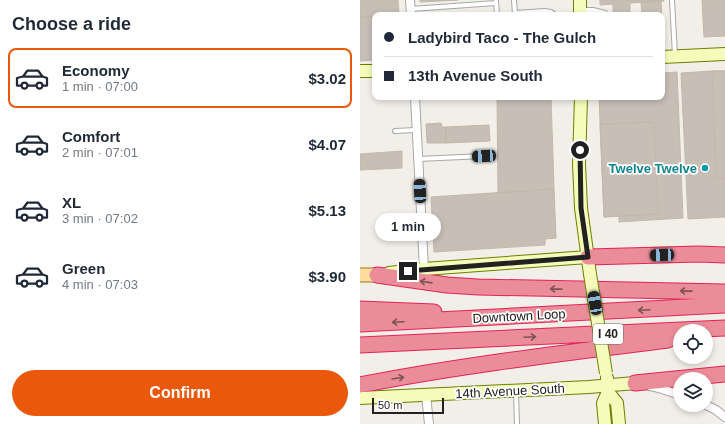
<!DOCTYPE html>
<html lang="en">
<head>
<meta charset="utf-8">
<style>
  :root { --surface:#fff; --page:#f2f2f3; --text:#1f2937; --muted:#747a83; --line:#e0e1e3; --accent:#ea580c }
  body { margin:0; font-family:Helvetica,sans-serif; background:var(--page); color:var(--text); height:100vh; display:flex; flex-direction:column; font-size:15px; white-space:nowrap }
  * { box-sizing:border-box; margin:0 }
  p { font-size:13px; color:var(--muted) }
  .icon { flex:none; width:22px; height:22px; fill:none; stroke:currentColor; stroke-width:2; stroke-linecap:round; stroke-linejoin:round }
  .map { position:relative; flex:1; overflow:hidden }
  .drawer { display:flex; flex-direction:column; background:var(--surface); width:360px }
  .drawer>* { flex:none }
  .banner { position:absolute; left:12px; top:12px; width:293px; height:88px; border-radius:8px; box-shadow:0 2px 6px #0003; display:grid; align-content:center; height:88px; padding:0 12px; background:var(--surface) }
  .fabs { position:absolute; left:313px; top:324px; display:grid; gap:8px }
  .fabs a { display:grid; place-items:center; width:40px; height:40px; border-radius:50%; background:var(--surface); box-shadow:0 2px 6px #0003; font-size:20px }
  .scale { position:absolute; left:12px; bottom:10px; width:72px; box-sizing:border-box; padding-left:4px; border:2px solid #212121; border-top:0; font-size:11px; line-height:14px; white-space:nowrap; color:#212121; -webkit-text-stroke:3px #fff; paint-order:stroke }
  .end { position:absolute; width:18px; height:18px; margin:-9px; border:5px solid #212121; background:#fff; box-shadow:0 0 0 2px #fff }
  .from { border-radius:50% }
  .bubble { position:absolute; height:28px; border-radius:14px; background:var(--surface); box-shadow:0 2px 6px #0003; font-size:13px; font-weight:800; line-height:28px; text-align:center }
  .car { position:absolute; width:12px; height:24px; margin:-12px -6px; border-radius:5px; box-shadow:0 0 3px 1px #0007; background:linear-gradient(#222 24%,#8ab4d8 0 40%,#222 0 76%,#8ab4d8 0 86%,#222 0) }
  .banner b { display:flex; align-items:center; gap:14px; height:38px; font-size:15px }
  .banner b+b { border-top:1px solid var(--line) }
  .banner i { width:10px; height:10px; background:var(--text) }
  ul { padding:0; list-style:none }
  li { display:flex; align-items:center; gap:12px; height:60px; margin:0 8px 6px; padding:0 4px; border:2px solid transparent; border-radius:8px }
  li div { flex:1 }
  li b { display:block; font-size:15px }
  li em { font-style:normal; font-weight:800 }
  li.active { border-color:var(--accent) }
  li>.icon { width:36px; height:36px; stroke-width:1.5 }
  h2 { padding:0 12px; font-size:18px; line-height:48px }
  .primary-button { display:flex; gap:8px; margin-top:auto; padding:8px 12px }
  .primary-button a { flex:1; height:46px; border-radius:24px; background:var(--accent); color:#fff; font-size:16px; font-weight:800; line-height:46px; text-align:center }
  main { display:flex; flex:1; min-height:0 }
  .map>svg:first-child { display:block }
</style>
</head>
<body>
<main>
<section class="drawer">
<h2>Choose a ride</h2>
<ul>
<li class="active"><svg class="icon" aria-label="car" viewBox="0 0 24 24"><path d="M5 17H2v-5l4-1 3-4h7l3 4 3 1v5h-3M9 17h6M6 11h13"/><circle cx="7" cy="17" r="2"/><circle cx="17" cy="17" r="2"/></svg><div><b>Economy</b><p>1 min · 07:00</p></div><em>$3.02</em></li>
<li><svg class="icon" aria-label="car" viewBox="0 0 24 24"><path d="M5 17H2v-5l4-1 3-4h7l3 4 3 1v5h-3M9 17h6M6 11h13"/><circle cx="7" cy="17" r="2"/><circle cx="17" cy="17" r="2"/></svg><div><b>Comfort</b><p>2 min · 07:01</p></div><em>$4.07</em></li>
<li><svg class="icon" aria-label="car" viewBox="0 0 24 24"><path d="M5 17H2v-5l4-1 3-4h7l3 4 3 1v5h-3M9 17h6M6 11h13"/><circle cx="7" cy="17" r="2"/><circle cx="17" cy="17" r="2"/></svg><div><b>XL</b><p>3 min · 07:02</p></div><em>$5.13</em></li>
<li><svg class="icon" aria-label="car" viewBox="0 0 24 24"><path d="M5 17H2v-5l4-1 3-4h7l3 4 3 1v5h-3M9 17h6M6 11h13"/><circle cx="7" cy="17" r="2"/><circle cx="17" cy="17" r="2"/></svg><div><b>Green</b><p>4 min · 07:03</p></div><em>$3.90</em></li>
</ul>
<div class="primary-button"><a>Confirm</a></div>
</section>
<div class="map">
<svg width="365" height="424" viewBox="0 0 365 424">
  <rect width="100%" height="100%" fill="#f2efe8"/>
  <path fill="#c7beb6" stroke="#c4b7a9" d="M0 0H38L39 15H15V17H0Z
    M60 0H98L60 2Z
    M240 0H304V1L270 3V14L253 15V4L240 5Z
    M342 0H365V36L344 37Z
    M301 1 303 39H302V15H282L281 2Z
    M0 17H14V19H15V60L0 61Z
    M352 71H365V217L328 219 321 73Z
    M352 71H365V178L356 179Z
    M317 72 323 218 259 222V216L244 217 239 97H302V73Z
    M137 97H191L194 189 138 193Z
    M294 122 298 214 244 217 240 124Z
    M81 123 82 127H86V143H67L66 124Z
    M129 125 130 141 86 143V127Z
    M42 151V168L0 170V154Z
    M194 189 196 238 185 239V245L74 252 71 197Z"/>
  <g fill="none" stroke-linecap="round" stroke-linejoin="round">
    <defs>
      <path id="service" d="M136 0 137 15
        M154 0 155 14
        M312 0 315 56
        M51 9 136 3
        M222 10H233L245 13
        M155 13 185 11 191 12 195 15
        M35 131 56 130
        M58 159 124 156
        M156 392 157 424"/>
      <path id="minor" d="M50 0 51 15
        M55 97 64 269
        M290 386 299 388 320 395
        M66 395 69 424
        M346 405 356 410 365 417"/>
      <path id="secondary" d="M220 0V15
        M302 57 365 54
        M0 71H15
        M221 97 219 164 221 208 230 274
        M29 273 64 269 228 257
        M248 392 257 403 259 424
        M0 398 229 387 275 383
        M245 424 243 403 248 392 247 378"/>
      <path id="primary" d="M0 275H17"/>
      <path id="motorway" d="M228 257 339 254 365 255
        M17 275 87 285 118 287 365 292
        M0 309 74 312
        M0 324 365 305
        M0 345 365 328
        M275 383 365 374
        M0 385C102 365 205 353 308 340"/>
    </defs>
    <use href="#service" stroke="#a8a8a8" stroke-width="6"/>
    <use href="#minor" stroke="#a8a8a8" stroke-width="10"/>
    <use href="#secondary" stroke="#6a8000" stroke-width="14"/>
    <use href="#primary" stroke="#9e7400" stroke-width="15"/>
    <use href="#motorway" stroke="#e32257" stroke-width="17"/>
    <use href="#service" stroke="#fff" stroke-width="4"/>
    <use href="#minor" stroke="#fff" stroke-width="8"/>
    <use href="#secondary" stroke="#f5fcbb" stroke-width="12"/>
    <use href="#primary" stroke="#ffdc9f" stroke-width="13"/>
    <use href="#motorway" stroke="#eb8d99" stroke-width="15"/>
    <defs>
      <path id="secondary-bridge" d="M230 274 246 373"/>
    </defs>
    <use href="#secondary-bridge" stroke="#6a8000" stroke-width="14" stroke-linecap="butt"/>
    <use href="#secondary-bridge" stroke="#f5fcbb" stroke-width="12"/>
  </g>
  <defs><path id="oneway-shaft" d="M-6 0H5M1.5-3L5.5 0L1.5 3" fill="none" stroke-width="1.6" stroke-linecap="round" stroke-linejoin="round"/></defs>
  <g stroke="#7c5257">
    <use href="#oneway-shaft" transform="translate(66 282) rotate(-172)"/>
    <use href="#oneway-shaft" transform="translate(196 289) rotate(-179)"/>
    <use href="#oneway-shaft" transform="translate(326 291) rotate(-179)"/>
    <use href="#oneway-shaft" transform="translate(284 310) rotate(177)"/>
    <use href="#oneway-shaft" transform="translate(38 322) rotate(177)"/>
    <use href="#oneway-shaft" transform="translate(170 337) rotate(-3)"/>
    <use href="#oneway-shaft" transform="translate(38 378) rotate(-9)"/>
  </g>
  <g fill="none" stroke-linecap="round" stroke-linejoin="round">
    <path stroke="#212121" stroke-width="5" d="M48 271 228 257 221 208 220 150"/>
  </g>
  <circle fill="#0f9aa8" stroke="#fff" stroke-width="1.5" cx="345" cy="168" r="4"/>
  <g text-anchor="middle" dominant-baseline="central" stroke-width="3.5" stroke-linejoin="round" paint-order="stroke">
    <rect fill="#fff" stroke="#646464" stroke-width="1" x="233" y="324" width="30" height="20" rx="3"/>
    <g font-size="12" font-weight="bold" fill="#212121">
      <text x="248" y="334">I 40</text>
    </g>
    <g font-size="13" font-weight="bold" fill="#0d838f" stroke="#fff" text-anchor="end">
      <text x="337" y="168">Twelve Twelve</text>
    </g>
    <g font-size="13" fill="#212121" stroke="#fff">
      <text transform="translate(159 316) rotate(-3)">Downtown Loop</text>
      <text transform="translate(150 391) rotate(-3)">14th Avenue South</text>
    </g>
  </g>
</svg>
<div class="fabs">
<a><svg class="icon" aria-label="locate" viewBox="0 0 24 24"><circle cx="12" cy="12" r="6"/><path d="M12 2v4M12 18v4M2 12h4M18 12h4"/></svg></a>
<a><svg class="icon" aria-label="layers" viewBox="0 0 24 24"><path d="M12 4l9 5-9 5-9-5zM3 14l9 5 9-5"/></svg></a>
</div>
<div class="scale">50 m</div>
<i class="end from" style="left:220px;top:150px"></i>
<i class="end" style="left:48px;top:271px"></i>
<div class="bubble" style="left:15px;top:213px;width:66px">1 min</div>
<i class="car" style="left:124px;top:156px;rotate:267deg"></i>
<i class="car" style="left:60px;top:191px;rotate:357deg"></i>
<i class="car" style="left:302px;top:255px;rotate:268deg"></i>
<i class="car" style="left:235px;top:303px;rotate:351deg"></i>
<div class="banner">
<b><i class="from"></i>Ladybird Taco - The Gulch</b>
<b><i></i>13th Avenue South</b>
</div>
</div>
</main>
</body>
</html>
